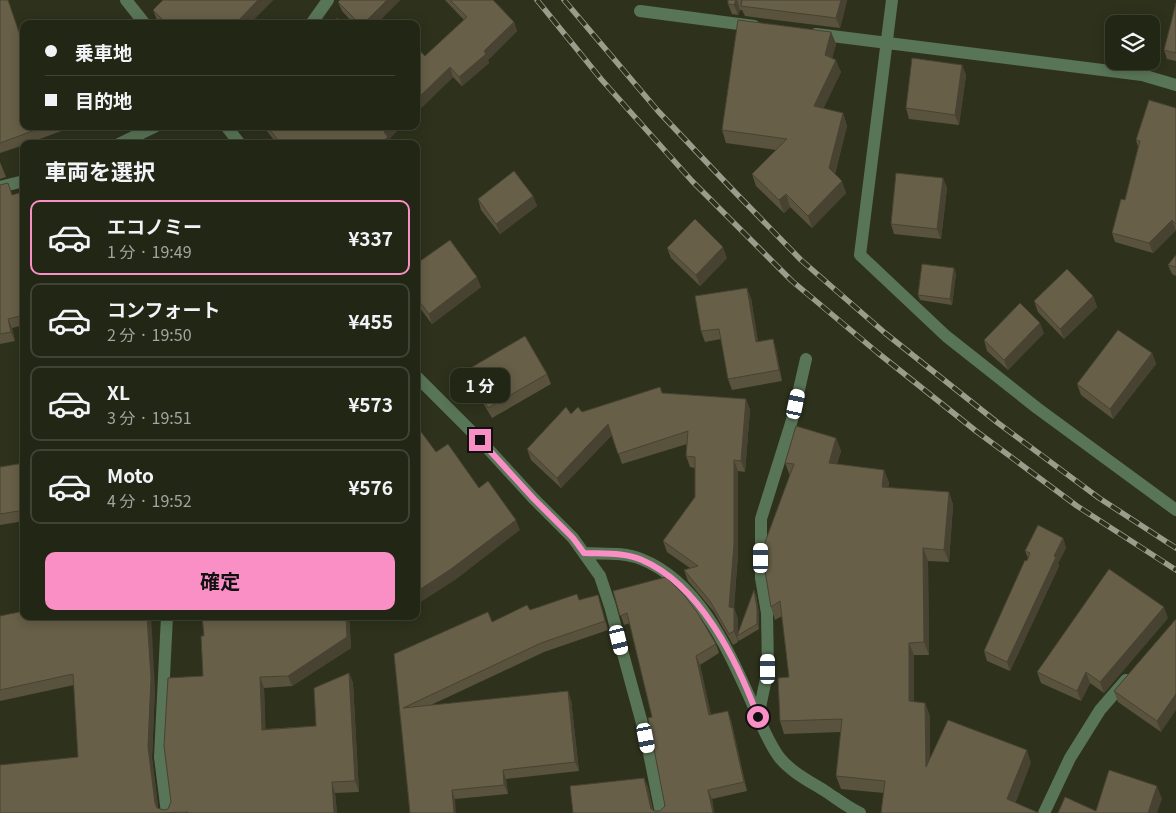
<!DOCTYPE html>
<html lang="ja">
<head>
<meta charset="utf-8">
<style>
  :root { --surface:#222615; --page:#2e3222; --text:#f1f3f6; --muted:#a2a5a0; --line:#3f4334; --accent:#fa8fc6 }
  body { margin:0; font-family:Georgia,"Noto Sans JP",serif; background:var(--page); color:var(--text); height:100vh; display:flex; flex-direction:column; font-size:19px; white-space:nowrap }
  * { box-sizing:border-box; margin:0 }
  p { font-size:16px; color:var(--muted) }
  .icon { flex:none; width:28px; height:28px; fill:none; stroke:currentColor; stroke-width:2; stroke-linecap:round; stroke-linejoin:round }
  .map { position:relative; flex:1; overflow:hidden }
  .panel { position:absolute; left:20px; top:140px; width:400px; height:480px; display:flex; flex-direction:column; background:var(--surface); border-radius:10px; box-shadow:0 2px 12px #0003,0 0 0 1px var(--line) }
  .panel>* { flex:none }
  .banner { position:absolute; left:20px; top:20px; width:400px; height:110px; border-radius:10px; box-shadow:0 2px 12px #0003,0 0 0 1px var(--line); display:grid; align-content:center; height:110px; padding:0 25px; background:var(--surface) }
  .buttons { position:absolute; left:1105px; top:15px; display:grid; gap:10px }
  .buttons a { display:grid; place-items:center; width:55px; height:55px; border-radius:10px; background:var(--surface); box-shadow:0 2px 12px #0003,0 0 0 1px var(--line); font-size:25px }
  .end { position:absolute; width:22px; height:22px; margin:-11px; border:6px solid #fa8fc6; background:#111; box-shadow:0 0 0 2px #111 }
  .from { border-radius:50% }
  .bubble { position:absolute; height:35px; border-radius:10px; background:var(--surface); box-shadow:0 2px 12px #0003,0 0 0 1px var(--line); font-size:16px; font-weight:700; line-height:35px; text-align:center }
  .car { position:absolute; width:15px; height:30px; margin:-15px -8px; border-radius:6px; box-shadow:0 0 4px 1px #0007; background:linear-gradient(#fff 24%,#345 0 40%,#fff 0 76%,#345 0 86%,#fff 0) }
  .banner b { display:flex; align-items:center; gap:18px; height:48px; font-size:19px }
  .banner b+b { border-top:1px solid var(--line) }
  .banner i { width:12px; height:12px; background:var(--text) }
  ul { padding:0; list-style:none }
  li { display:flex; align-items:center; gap:15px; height:75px; margin:0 10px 8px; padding:0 15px; border:2px solid var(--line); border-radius:10px }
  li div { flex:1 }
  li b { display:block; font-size:19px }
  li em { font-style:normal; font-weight:700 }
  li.on { border-color:var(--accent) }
  li>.icon { width:45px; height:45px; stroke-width:1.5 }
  h2 { padding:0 25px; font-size:22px; line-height:60px }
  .action { display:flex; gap:10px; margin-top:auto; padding:10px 25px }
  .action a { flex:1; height:58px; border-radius:10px; background:var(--accent); color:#111; font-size:20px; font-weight:700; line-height:58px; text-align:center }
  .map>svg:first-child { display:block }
</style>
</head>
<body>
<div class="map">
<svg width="1176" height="813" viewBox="0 0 1176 813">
  <rect width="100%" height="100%" fill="#2e321c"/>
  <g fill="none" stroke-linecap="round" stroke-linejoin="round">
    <path stroke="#597557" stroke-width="12" d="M126 0 145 24
      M892 0 860 255 946 336 1037 408 1176 510
      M640 11 754 26
      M311 24 328 0
      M816 34 1142 75 1176 85
      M226 126 240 144
      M119 144 156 126
      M0 187 24 181
      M416 376 480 440 534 499 573 538 600 576 610 606 646 738 661 813
      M585 553C603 554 624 552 641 559 697 581 726 645 749 696 758 716 766 739 779 757 791 772 809 781 825 791 836 798 847 807 860 813
      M758 717 768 669 767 613 761 578V519L792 420 806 359
      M167 813 160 757 167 616
      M1044 813 1070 758 1100 710 1126 680"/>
    <defs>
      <path id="rail" d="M537 0 601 79 692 181 792 281 878 353 976 431 1077 506 1176 570
        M564 0 658 111 728 185 801 260 885 333 998 423 1099 498 1176 548"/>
    </defs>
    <use href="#rail" stroke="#9a9d8c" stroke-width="5.5"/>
    <use href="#rail" stroke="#2e321c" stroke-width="4" stroke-dasharray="11" stroke-linecap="butt"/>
  </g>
  <path fill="#59523d" d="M0 0 24 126H75L26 144H24V145L0 153Z
    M163 0H273L249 24H160L157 20 153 10Z
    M340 0H400L376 24H354L342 11 338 2Z
    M445 0H493L514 22 517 31 488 60 489 63 462 86 453 77 416 113V52L425 56 464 20Z
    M728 0H847L840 28 745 16 742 10H740L738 15 732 14 728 4Z
    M1176 3V61L1167 59 1164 50Z
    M831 32 836 44 832 58 841 72 823 109 843 113 847 126 835 174 846 193 812 228 790 207 784 213 756 186 752 174 776 150 726 143 722 130Z
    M962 65 966 75 959 125 909 119 906 108Z
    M1176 108V230L1153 253 1115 242 1112 233 1125 200 1138 147 1136 140Z
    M263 126H402L389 139 390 144H277Z
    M0 162 6 177 0 179Z
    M943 178 947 188 941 239 894 234 891 224Z
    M0 185 12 195 19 193 24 208V325L12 328 15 341 0 344Z
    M533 196 537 206 500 234 481 210 478 199Z
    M667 248 727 258 700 286 671 258Z
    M1176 255V276L1172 274 1168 265Z
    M416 264 481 287 432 324 416 303Z
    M956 273 952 305 920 300 918 295Z
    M1093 296 1097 307 1064 339 1038 312 1034 301Z
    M751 298 758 342 773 339 776 350 782 381 732 390 728 379 721 339 705 342 701 331Z
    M1044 333 1008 370 987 351 984 340Z
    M1152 353 1156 364 1113 419 1081 395 1077 384Z
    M467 370 547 374 551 384 492 418 470 381Z
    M662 393 746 399 750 410 745 472 738 471V554L734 608 738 619V633L754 590 756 595 759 614V629L739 641 738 639V642L733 645 714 612 688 581 684 570 690 568 667 552 663 541 695 497V468L690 467 686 456 687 444 622 464 612 435 561 488 531 460 527 449 571 414Z
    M836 438 841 451 837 464 884 470 889 483 888 488 949 492 953 505 949 562 928 561 929 655H914V702L925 703 930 716V758L1031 763 884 793 841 789 836 776 841 732 784 734 780 721 789 677 782 616 775 620 771 607 790 476 785 463Z
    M24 463V521L0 525V467Z
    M1063 538 1066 548 1058 563 1059 566 1010 671 987 661 984 651 1028 558 1025 551Z
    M613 591 716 644 719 653 700 665 711 715 731 720 747 791 712 799 714 813H573L644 778 648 787 653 810 655 811H660L665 806 652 717 630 623 624 625Z
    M598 595 608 630 544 652 431 705 571 700 579 771 506 779 508 794 455 799 410 813 394 654 530 610 579 600Z
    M0 616 155 688 152 758 158 808 164 810 168 809 171 802 203 676 204 636 202 616H349L351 648 292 686 264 688 265 729 316 726 349 673 353 683 359 792 335 793 337 813H0L78 757 74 685 0 701Z
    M1168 618 1104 693 1090 683 1081 701 1041 683 1037 672Z
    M1176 619 1161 732 1118 702 1114 691Z"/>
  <path fill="#484232" d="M258 0H273L249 24H235Z
    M387 0H400L376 24H363Z
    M736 0H737L740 10 738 15 734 5Z
    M841 0H847L840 28 836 18Z
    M514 22 517 31 488 60 489 63 462 86 459 77 484 51Z
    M831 32 836 44 830 67 825 55Z
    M836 60 841 72 819 118 814 106Z
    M962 65 966 75 959 125 955 115Z
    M450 67 453 77 416 113V100Z
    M843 113 847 126 833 180 829 168Z
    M389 126H402L389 139 390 144H379L384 132Z
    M943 178 947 188 941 239 937 229Z
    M842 181 846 193 812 228 808 216Z
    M786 194 790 207 784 213 779 200Z
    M533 196 537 206 500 234 496 224Z
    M1172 220 1176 230 1153 253 1149 243Z
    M723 247 727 258 700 286 696 275Z
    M954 268 956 273 952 305 950 299Z
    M477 277 481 287 432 324 429 314Z
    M747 288 751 298 760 353 756 342Z
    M1093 296 1097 307 1064 339 1060 329Z
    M8 319 12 328 15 341 11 332Z
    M1040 323 1044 333 1008 370 1004 360Z
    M773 339 776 350 782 381 779 370Z
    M1152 353 1156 364 1113 419 1110 409Z
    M746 399 750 410 745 472 741 461Z
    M608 424 612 435 561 488 557 478Z
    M836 438 841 451 833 476 829 463Z
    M734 460 738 471V554L733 618 729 607Z
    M884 470 889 483 886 500 882 487Z
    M949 492 953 505 949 562 944 550Z
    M516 520 520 530 455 580 416 605V592Z
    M1063 538 1066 548 1058 563 1059 566 1010 671 1007 662 1054 556Z
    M923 548 928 561 929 655 924 642Z
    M754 590 756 595 759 614V629L757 624Z
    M598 595 601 604 608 630 605 621Z
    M1164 607 1168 618 1104 693 1100 682Z
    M734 608 738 619V635L737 636 738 642 734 631Z
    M147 616H151L155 688 152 758 159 813 155 803 148 747Z
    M346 616H349L351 648 292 686 288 676Z
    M392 616H399L393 620Z
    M909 643 914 655V714L909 701Z
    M696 656 700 665 713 725 709 715Z
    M1086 672 1090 683 1081 701 1077 691Z
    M349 673 353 683 359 792 355 781Z
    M260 677 264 688 266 740 262 730Z
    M568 691 571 700 579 771 575 762Z
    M1176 694V710L1161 732 1157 721Z
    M925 703 930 716V780L926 767Z
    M728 711 731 720 747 791 744 782Z
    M1027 750 1031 763 1012 812 1007 799Z
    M503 770 506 779 508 794 504 785Z
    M644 778 648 787 653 813 651 809Z
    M332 782 335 793 337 813H334Z
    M1157 786 1162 799 1157 813H1148Z
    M452 790 455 799 456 813H454Z
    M708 790 712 799 714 813H713Z"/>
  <path fill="#675f47" stroke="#484232" d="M0 0H8L24 47V126H46L0 143Z
    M163 0H258L235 24H167L153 10Z
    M340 0H387L363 24H360L338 2Z
    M450 0H493L514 22 484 51 486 54 459 77 450 67 416 100V52L419 50 425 56 467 17Z
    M728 0H736L734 5 728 4Z
    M742 0H841L836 18 741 6Z
    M1176 3V53L1164 50Z
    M337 18 342 24H331Z
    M738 20 831 32 825 55 836 60 814 106 843 113 829 168 842 181 808 216 786 194 779 200 752 174 787 139 722 130Z
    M912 58 962 65 955 115 906 108Z
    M1149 100 1176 108V224L1172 220 1149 243 1112 233 1121 199 1125 200 1140 141 1136 140Z
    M267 126H389L384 132 388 137 379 144H281Z
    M514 171 533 196 496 224 478 199Z
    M896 173 943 178 937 229 891 224Z
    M8 183 12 195 19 193 24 210V315L8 319 11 332 0 334V185Z
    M695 219 723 247 696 275 667 248Z
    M450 240 477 277 429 314 416 297V264Z
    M1176 255V267L1168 265Z
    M922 264 954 268 950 299 918 295Z
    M1067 269 1093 296 1060 329 1034 301Z
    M747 288 756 342 773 339 779 370 728 379 719 329 701 331 695 296Z
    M1020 303 1040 323 1004 360 984 340Z
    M1118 330 1152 353 1110 409 1077 384Z
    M525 336 547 374 488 408 467 370Z
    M660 387 662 393 746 399 741 461 734 460V544L729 607 734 608V631L729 634 710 601 684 570 698 566 663 541 695 497V457L686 456 688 431 618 454 608 424 557 478 527 449 566 407 571 414 578 407 582 412Z
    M416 425 436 452 448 444 479 488 488 481 516 520 451 569 416 592Z
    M796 426 836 438 829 463 884 470 882 487 949 492 944 550 923 548 924 642 909 643V701L925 703 926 767 948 720 1027 750 1007 799 1039 813H881L885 781 836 776 842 719 780 721 778 678 789 677 780 601 771 607 764 565V545L794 464 785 463Z
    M24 463V510L0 514V467Z
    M1038 525 1063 538 1054 556 1056 557 1007 662 984 651 1025 560 1027 561 1030 553 1025 551Z
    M1109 569 1164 607 1100 682 1086 672 1077 691 1037 672Z
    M666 577 684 595 697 612 716 644 696 656 709 715 728 711 744 782 708 790 713 813H573L570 786 644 778 651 809 655 811H660L665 806 648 718 652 717 627 613 620 616 613 591Z
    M754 590 757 608V624L737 636Z
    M577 594 579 600 598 595 605 621 541 643 403 708 568 691 575 762 503 770 504 785 452 790 454 813H410L394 654 488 612 492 622 527 605 530 610Z
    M24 611V616H147L151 678 148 747 155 803 157 808 164 810 168 809 171 802 164 746 168 678 203 676 201 636H204L202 616H346L347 637 288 676 260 677 262 730 316 726 314 688 349 673 355 781 332 782 334 813H188V812L160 813H0V765L78 757 73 674 0 690V616Z
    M1176 619V694L1157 721 1114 691Z
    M1109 770 1157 786 1148 813H1058L1065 797 1096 811Z"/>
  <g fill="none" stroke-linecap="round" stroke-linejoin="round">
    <path stroke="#fa8fc6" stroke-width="6" d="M480 440 534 499 573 538 584 553C603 554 624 552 642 560 700 585 737 660 758 717"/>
  </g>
</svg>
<div class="buttons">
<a><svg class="icon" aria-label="layers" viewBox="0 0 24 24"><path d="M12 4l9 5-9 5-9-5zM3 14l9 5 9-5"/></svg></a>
</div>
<i class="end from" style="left:758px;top:717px"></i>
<i class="end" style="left:480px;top:440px"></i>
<div class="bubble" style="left:450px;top:368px;width:60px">1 分</div>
<i class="car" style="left:796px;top:404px;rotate:12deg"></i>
<i class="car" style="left:761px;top:558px;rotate:0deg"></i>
<i class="car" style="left:619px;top:640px;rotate:166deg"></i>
<i class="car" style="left:768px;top:669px;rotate:0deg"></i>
<i class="car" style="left:646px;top:738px;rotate:169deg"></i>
<div class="banner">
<b><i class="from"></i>乗車地</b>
<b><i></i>目的地</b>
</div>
<section class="panel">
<h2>車両を選択</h2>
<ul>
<li class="on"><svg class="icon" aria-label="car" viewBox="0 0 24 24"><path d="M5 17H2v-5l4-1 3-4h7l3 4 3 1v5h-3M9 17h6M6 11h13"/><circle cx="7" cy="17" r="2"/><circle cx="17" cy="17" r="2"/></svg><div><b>エコノミー</b><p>1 分 · 19:49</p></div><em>¥337</em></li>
<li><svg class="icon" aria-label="car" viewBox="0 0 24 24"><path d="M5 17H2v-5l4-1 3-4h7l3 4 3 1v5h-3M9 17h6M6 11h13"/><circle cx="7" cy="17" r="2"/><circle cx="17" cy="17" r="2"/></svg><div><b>コンフォート</b><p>2 分 · 19:50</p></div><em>¥455</em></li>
<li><svg class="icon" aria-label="car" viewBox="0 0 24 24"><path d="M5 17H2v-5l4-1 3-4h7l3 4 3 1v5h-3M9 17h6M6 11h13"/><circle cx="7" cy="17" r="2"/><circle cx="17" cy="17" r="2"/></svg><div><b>XL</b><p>3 分 · 19:51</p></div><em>¥573</em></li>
<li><svg class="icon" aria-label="car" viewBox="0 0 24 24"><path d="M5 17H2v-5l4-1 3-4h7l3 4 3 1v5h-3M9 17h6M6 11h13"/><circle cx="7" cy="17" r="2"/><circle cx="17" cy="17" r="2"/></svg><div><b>Moto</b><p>4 分 · 19:52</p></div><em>¥576</em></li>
</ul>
<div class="action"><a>確定</a></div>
</section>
</div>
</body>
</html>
